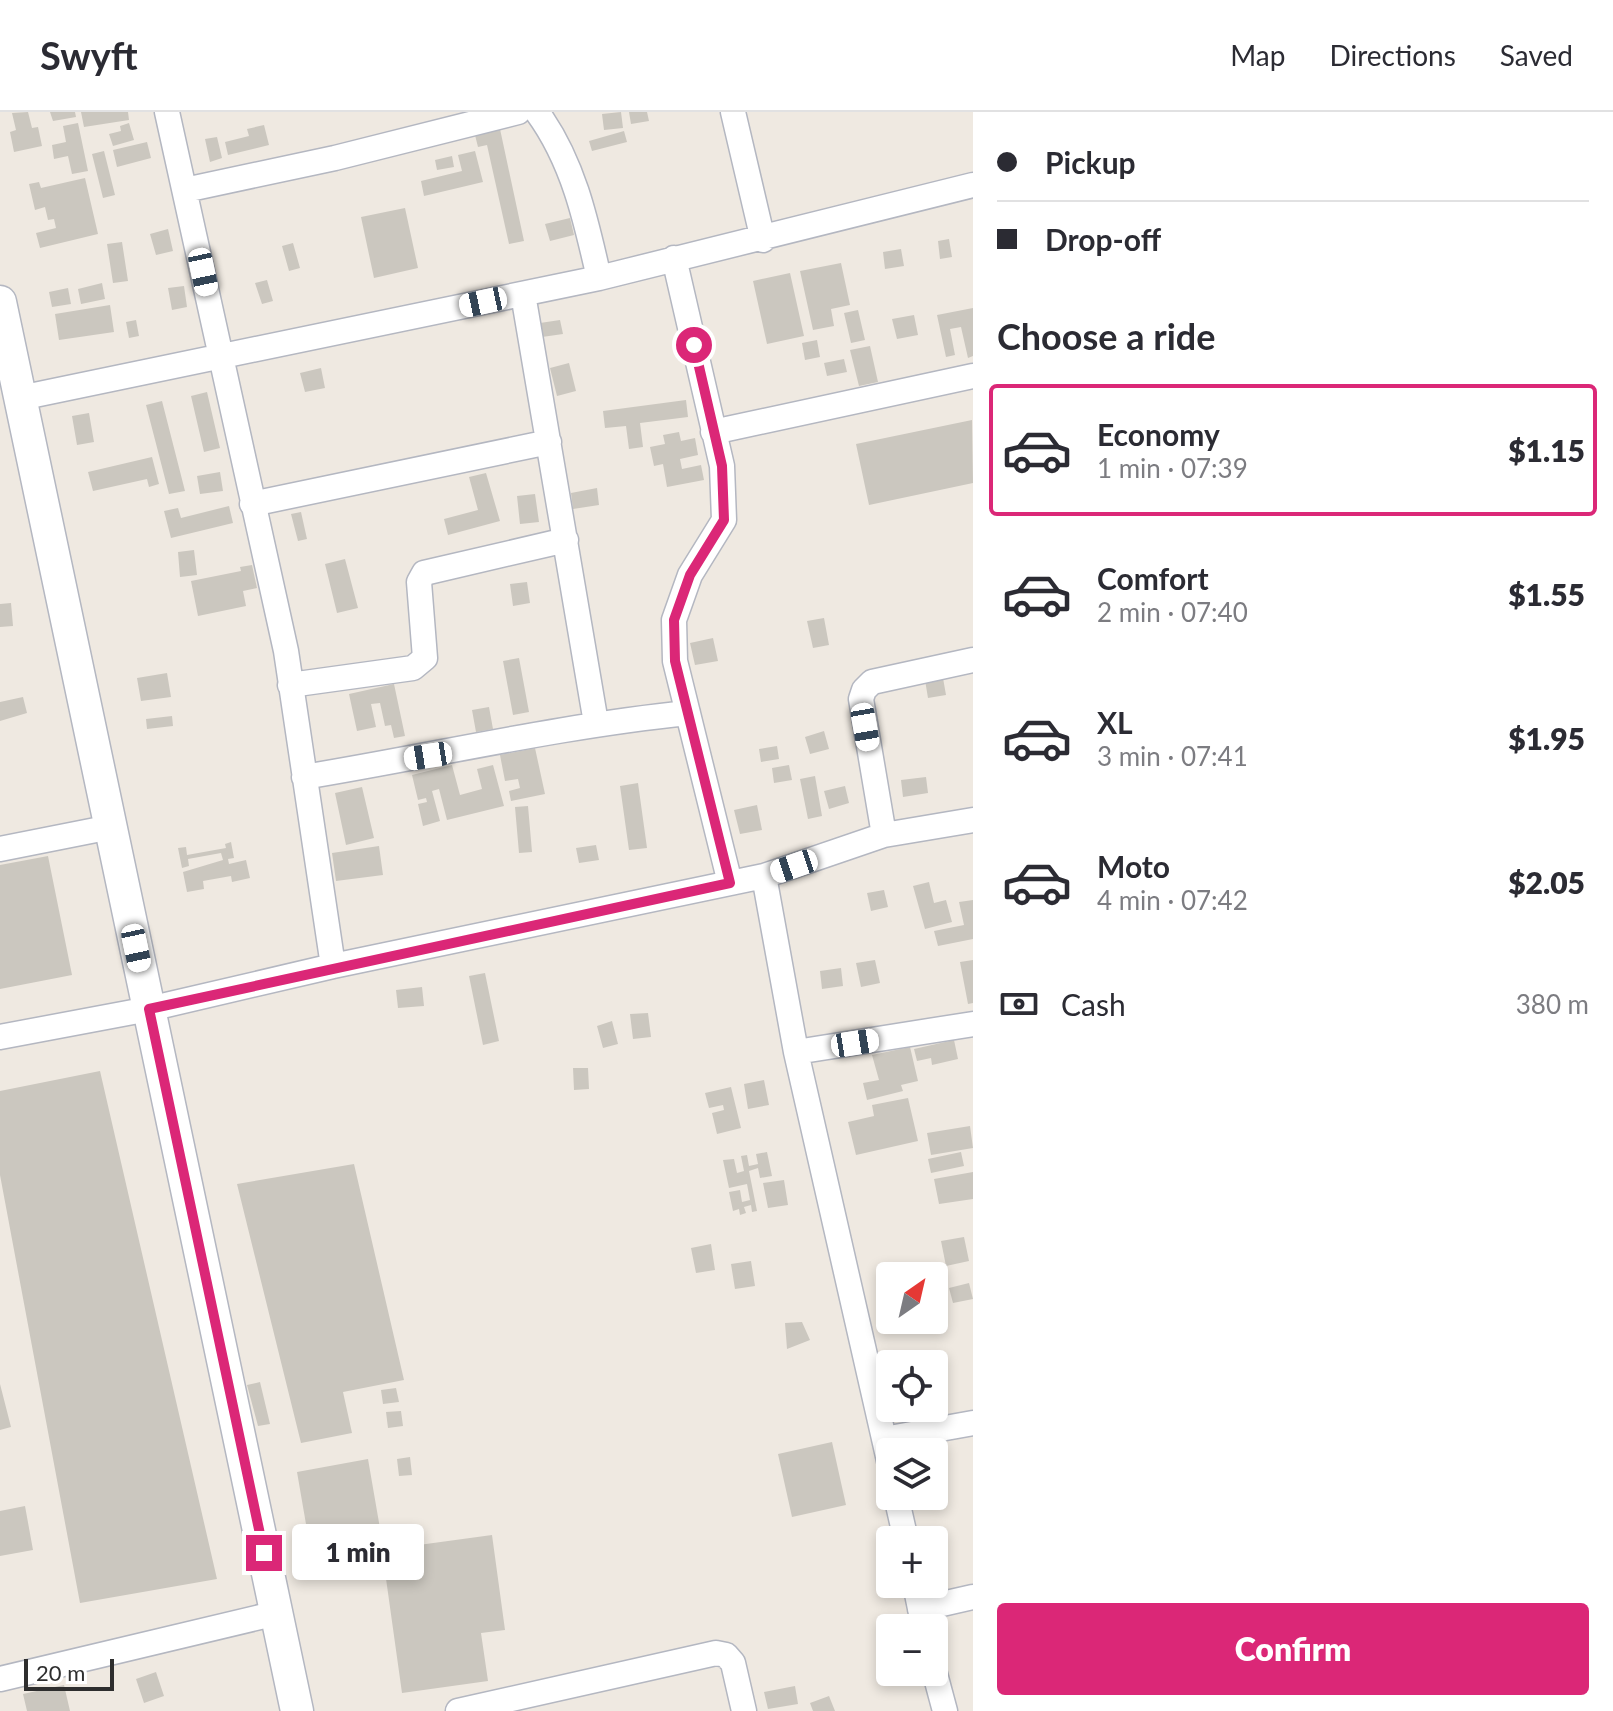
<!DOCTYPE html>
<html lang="en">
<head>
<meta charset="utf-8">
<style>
  :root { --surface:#fff; --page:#f7f7f7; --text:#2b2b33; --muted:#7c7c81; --line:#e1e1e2; --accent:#db2777 }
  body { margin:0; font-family:Lato,sans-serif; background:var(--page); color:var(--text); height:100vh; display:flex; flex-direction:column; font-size:30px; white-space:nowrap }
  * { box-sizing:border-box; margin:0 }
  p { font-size:26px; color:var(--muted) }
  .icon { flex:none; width:44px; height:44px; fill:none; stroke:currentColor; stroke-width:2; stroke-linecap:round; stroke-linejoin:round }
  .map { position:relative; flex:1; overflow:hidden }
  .details { display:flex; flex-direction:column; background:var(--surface); width:640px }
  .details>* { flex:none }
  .top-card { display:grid; align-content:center; height:176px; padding:0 24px; background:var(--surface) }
  .needle { width:52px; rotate:34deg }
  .tools { position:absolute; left:876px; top:1150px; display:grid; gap:16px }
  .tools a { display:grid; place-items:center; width:72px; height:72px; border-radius:8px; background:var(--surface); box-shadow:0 4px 12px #0003; font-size:40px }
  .scale { position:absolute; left:24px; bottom:20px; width:90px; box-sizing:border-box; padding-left:8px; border:4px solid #2e2e2e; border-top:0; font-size:22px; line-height:28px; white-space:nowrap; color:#2e2e2e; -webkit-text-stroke:6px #fff; paint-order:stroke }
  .end { position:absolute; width:36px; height:36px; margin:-18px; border:10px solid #db2777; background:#fff; box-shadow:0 0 0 4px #fff }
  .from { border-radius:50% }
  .bubble { position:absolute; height:56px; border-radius:8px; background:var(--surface); box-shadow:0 4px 12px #0003; font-size:26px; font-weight:800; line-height:56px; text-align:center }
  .car { position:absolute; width:24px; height:48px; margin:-24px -12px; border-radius:10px; box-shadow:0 0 6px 2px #0007; background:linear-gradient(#fff 24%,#345 0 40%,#fff 0 76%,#345 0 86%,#fff 0) }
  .top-card b { display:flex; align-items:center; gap:28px; height:76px; font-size:30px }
  .top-card b+b { border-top:2px solid var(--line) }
  .top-card i { width:20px; height:20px; background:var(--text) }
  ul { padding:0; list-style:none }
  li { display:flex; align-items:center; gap:24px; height:132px; margin:0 16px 12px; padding:0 8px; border:4px solid transparent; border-radius:8px }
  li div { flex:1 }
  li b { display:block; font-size:30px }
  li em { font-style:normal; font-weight:800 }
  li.current { border-color:var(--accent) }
  li>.icon { width:72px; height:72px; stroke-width:1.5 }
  h2 { padding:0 24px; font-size:36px; line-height:96px }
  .pay { display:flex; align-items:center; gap:20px; height:88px; padding:0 24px; font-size:30px }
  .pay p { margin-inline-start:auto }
  .primary-button { display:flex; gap:16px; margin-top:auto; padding:16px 24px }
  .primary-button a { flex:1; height:92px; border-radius:8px; background:var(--accent); color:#fff; font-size:32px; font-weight:800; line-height:92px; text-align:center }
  header { display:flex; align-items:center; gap:48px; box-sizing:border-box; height:112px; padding:0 40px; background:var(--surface); border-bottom:2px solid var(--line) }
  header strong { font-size:38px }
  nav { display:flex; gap:44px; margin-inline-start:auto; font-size:28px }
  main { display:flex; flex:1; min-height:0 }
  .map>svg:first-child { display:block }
</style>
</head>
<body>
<header>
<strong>Swyft</strong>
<nav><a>Map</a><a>Directions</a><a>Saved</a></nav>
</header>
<main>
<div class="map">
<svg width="973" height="1599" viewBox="0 0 973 1599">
  <rect width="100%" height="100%" fill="#efe9e1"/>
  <path fill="#cbc7bf" d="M28 0 32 16 38 15 42 34 14 40 10 20 16 18 12 1Z
    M50 0H75L76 5 53 9Z
    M81 0H128L129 8 84 15Z
    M621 0 623 16 604 18 602 2Z
    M629 0H647L649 9 631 12Z
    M78 11 88 59 72 62 68 44 54 47 52 33 66 30 63 14Z
    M129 11 134 28 113 34 109 22 121 19 120 14Z
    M264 13 269 33 228 43 225 30 249 24 247 17Z
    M500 17 524 129 509 132 487 33 478 35 475 23Z
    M624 19 627 30 592 39 589 29Z
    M217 25 222 46 210 50 205 27Z
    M147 30 151 46 117 55 113 38Z
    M104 39 115 83 103 86 92 42Z
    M475 39 483 70 424 84 421 69 462 59 458 43Z
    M452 44 454 55 437 58 435 48Z
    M85 66 98 122 40 136 36 121 56 116 54 107 48 108 45 95 35 98 29 72 39 70 41 76Z
    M405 96 418 156 374 166 361 105Z
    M570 106 574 123 550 129 545 112Z
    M168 117 173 139 156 143 150 122Z
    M949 127 952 145 940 147 938 129Z
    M122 130 128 169 113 171 107 132Z
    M293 131 300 156 289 159 282 134Z
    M901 137 904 154 885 157 883 140Z
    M841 151 850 193 831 197 834 214 813 218 800 159Z
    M790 161 804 224 767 232 753 169Z
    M267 168 273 189 262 192 255 171Z
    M102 171 105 187 81 192 78 177Z
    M184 174 187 195 172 198 168 176Z
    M68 176 71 192 52 195 49 180Z
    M110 193 114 220 59 228 55 202Z
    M973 196V244L968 246 961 215 950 217 955 243 946 245 937 203Z
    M858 198 865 228 851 231 844 201Z
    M914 203 918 223 897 227 892 207Z
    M136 208 139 224 129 226 126 210Z
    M560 208 563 222 542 225 540 211Z
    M817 228 820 245 805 248 802 231Z
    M870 234 878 270 859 274 850 238Z
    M844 247 847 260 827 264 824 251Z
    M569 251 576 279 557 284 550 256Z
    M321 256 325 276 305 280 300 261Z
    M207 280 220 336 204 340 191 284Z
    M686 288 688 305 640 311 643 335 629 337 626 314 605 316 603 299Z
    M162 289 185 379 169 382 146 293Z
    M89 301 94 330 77 333 72 304Z
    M972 308 973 371 869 393 856 332Z
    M679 320 681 329 695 326 698 343 680 347 682 357 701 353 704 368 667 375 663 352 654 354 650 335 665 332 663 323Z
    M152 345 159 372 149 375 147 367 93 379 88 360Z
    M220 360 223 379 200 382 197 364Z
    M486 361 500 409 448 423 444 407 478 398 469 365Z
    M597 376 599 393 573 397 571 381Z
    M535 382 539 410 520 412 517 384Z
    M229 394 233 411 171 426 164 399 178 396 181 406Z
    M301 400 307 427 298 429 291 402Z
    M194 438 197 463 180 465 178 440Z
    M345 447 358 496 337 501 325 452Z
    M252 453 257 476 243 479 246 494 198 504 191 469 241 459 240 455Z
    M527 470 530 491 513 494 510 472Z
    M11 491 13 514 0 515V492Z
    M824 506 829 533 813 536 807 509Z
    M713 526 718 549 695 553 690 531Z
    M519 546 529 600 513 603 503 549Z
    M167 561 171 585 141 589 137 566Z
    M943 566 946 583 928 586 925 568Z
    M394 572 405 624 394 626 391 613 385 614 380 591 371 592 376 615 357 619 349 582Z
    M23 585 27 601 0 609V590Z
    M489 595 493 617 476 620 472 598Z
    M172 604 173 614 147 617 146 607Z
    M824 619 829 637 810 642 805 625Z
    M777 634 779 647 761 650 759 637Z
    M535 636 545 682 511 689 509 679 520 676 518 667 505 669 500 643Z
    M452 653 460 683 482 677 477 657 493 653 504 694 447 708 439 677 432 679 440 709 423 714 418 692 427 690 426 686 418 688 412 663Z
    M789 653 792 668 774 671 772 656Z
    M815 664 822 704 808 707 800 667Z
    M926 665 928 681 903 685 901 668Z
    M638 671 647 736 629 738 620 674Z
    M845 674 849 691 829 697 824 679Z
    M362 675 374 726 346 733 335 681Z
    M757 693 762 718 740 722 734 698Z
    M528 694 532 740 519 741 515 695Z
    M231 730 234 746 228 747 229 752 246 748 250 766 232 770 231 764 203 769 204 777 187 780 183 760 223 748 221 741 188 747 189 754 182 756 178 736 186 735 187 743 226 736 225 732Z
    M596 733 599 748 579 751 576 736Z
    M379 734 383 763 336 769 332 741Z
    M48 744 72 863 0 877V753Z
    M929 770 934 791 946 788 952 810 925 817 913 774Z
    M884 778 888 795 871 799 867 781Z
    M973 788V827L938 834 934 819 964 813 959 790Z
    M875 848 880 871 861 875 856 851Z
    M973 848V891L968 892 960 850Z
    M841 856 843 874 822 877 820 859Z
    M485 861 499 929 483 933 469 864Z
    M422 875 424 894 398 896 396 878Z
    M648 901 651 925 633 927 630 902Z
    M612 909 618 932 603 936 597 914Z
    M954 928 958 947 932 953 931 946 917 949 914 937Z
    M910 935 918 969 901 973 903 979 867 988 863 971 879 968 872 943Z
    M573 956H588L589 977 574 978Z
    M100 959 217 1467 80 1491 0 1063V979Z
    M764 968 769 993 748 997 744 972Z
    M731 975 741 1016 717 1022 712 1001 724 998 723 993 709 996 705 981Z
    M908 986 918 1029 856 1043 848 1010 874 1004 872 993Z
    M970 1014 973 1036 931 1043 927 1021Z
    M767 1040 772 1064 760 1066 758 1056 749 1059 757 1099 752 1100 751 1093 744 1095 746 1101 740 1103 739 1097 733 1099 729 1080 740 1078 742 1090 750 1088 747 1072 729 1076 723 1048 734 1047 737 1061 744 1059 741 1044 747 1043 749 1054 758 1052 756 1042Z
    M961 1040 964 1054 931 1061 928 1047Z
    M354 1052 404 1268 343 1280 352 1321 301 1331 237 1072Z
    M973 1060V1087L939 1092 934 1067Z
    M784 1068 788 1093 768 1096 763 1071Z
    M964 1125 969 1149 946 1154 941 1129Z
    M711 1132 715 1158 696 1161 691 1136Z
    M751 1149 755 1174 735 1177 731 1152Z
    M969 1171 973 1187 953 1191 949 1176Z
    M802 1210 810 1228 787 1237 785 1211Z
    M260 1270 270 1312 258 1314 247 1273Z
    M0 1272 11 1315 0 1318Z
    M396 1276 399 1290 383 1292 381 1278Z
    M401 1299 403 1314 388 1316 386 1300Z
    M832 1330 846 1393 792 1405 778 1342Z
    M410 1345 412 1363 399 1364 397 1347Z
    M368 1347 382 1428 311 1441 297 1360Z
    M25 1394 33 1438 0 1444V1399Z
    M492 1423 505 1518 481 1521 488 1569 402 1581 382 1438Z
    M156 1560 164 1584 144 1591 136 1567Z
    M64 1573 70 1599H27L23 1582Z
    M795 1574 798 1592 768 1597 764 1580Z
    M829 1584 835 1599H813L810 1591Z"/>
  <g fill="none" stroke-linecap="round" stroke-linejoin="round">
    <defs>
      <path id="minor" d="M167 0 286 539 333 854
        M537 0C573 49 586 108 599 166
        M733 0 763 128
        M185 78 335 46 518 0
        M674 146 722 354 724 408 690 463 674 508 675 549 730 771
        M523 182 596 611
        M20 286 599 166 973 73
        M713 320 973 264
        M252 392 549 330
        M290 573 413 556 425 546 419 470 424 461 566 428
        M304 665C432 644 559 614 688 601
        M884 723 861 587 864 578 872 570 973 548
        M0 737 111 715
        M764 764 796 940 890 1353
        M0 925 149 897 333 854 764 764 884 723 973 708
        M796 940 973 912
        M884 1327 973 1311
        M896 1384 906 1428
        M915 1472 924 1516
        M920 1497 973 1485
        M934 1558 945 1599
        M0 1567 277 1501
        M458 1599 716 1541 726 1543 733 1551 744 1599"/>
      <path id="tertiary" d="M0 190 297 1599"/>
    </defs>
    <use href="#minor" stroke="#b4b7c1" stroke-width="27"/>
    <use href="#tertiary" stroke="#b4b7c1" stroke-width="35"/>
    <use href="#minor" stroke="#fff" stroke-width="24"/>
    <use href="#tertiary" stroke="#fff" stroke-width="32"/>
  </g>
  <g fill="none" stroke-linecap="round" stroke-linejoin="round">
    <path stroke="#db2777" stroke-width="10" d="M264 1441 149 897 730 771 675 549 674 508 690 463 724 408 722 354 694 233"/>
  </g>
</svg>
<div class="tools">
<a><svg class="needle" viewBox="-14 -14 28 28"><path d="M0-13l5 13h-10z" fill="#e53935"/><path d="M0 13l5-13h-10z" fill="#7c7c81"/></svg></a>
<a><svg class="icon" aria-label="locate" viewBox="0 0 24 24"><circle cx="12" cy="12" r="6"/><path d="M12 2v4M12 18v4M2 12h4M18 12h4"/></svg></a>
<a><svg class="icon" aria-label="layers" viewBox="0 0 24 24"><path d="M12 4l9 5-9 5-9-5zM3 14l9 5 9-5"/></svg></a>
<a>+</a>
<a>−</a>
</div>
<div class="scale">20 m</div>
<i class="end from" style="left:694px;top:233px"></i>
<i class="end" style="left:264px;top:1441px"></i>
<div class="bubble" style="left:292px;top:1412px;width:132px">1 min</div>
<i class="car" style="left:203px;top:160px;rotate:168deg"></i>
<i class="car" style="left:483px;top:190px;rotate:258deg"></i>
<i class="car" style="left:865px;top:615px;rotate:170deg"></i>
<i class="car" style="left:428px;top:644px;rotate:261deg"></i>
<i class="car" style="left:794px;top:754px;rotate:251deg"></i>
<i class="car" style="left:136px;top:836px;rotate:168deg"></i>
<i class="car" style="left:855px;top:931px;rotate:81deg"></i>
</div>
<section class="details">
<div class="top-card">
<b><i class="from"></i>Pickup</b>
<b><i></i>Drop-off</b>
</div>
<h2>Choose a ride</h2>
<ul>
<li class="current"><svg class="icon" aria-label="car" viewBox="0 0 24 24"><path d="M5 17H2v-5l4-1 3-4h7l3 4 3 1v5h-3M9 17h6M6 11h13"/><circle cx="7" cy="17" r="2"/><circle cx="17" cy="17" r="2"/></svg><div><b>Economy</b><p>1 min · 07:39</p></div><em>$1.15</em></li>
<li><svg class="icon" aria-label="car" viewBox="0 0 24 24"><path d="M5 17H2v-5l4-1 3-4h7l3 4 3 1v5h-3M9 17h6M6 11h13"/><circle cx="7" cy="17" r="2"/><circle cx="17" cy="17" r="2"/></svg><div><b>Comfort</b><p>2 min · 07:40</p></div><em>$1.55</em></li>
<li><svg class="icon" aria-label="car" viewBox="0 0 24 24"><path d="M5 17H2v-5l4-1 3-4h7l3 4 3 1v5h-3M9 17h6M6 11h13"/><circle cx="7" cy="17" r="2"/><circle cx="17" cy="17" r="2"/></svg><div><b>XL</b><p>3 min · 07:41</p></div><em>$1.95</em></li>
<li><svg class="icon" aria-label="car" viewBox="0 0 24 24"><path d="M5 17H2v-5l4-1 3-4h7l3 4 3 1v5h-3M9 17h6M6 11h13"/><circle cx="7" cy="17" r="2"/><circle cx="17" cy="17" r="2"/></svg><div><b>Moto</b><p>4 min · 07:42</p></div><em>$2.05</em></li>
</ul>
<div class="pay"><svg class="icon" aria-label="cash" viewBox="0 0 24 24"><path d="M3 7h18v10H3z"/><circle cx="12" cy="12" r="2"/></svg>Cash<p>380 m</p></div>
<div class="primary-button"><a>Confirm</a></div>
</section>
</main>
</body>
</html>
